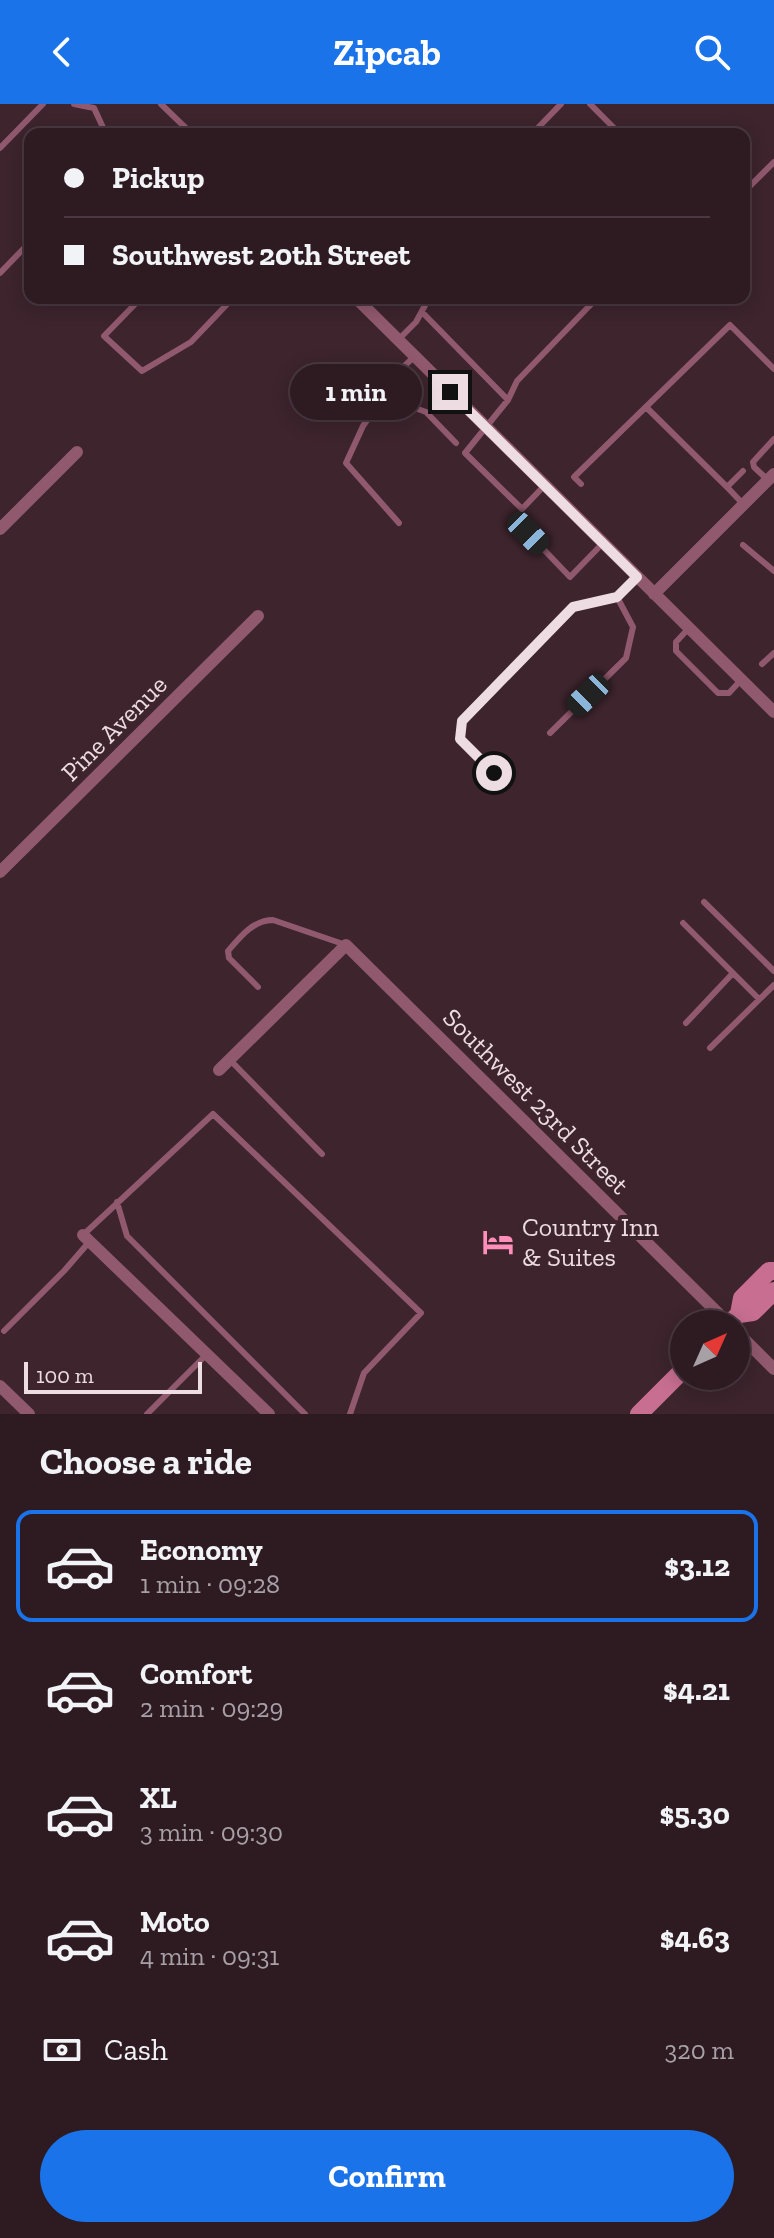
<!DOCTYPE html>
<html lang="en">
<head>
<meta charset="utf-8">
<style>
  :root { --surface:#2e1b22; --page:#36242a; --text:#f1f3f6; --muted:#a7a1a5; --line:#493940; --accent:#1a73e8 }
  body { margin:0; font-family:"Zilla Slab",serif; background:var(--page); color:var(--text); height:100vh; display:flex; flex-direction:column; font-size:30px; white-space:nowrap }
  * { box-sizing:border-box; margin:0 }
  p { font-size:26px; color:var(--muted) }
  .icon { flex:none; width:44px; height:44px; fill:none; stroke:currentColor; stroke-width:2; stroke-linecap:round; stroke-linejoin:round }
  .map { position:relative; height:1310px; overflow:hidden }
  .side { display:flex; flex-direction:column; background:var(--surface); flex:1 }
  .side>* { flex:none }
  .guide { position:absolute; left:24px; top:24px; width:726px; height:176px; border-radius:16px; box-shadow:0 4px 20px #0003,0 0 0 2px var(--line); display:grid; align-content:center; height:176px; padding:0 40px; background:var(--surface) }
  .needle { width:52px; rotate:45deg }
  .tools { position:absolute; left:670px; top:1206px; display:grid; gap:16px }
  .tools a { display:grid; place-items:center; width:80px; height:80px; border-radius:50%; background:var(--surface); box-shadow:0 4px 20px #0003,0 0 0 2px var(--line); font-size:40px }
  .scale { position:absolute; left:24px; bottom:20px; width:178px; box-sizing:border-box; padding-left:8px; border:4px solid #eddce2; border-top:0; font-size:22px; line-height:28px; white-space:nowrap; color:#eddce2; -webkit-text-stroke:6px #3d242d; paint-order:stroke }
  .end { position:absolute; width:36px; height:36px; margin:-18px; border:10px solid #eddce2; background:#111; box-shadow:0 0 0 4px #111 }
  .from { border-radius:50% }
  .bubble { position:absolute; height:56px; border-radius:28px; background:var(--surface); box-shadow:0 4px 20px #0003,0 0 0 2px var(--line); font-size:26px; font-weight:700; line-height:56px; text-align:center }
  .car { position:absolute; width:24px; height:48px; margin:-24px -12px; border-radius:10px; box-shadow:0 0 6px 2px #0007; background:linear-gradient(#222 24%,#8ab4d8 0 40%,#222 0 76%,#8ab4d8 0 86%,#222 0) }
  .guide b { display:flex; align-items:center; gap:28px; height:76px; font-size:30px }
  .guide b+b { border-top:2px solid var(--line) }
  .guide i { width:20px; height:20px; background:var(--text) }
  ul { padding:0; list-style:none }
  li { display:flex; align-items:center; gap:24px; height:112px; margin:0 16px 12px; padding:0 24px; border:4px solid transparent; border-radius:16px }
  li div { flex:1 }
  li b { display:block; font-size:30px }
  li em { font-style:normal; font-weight:700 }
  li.active { border-color:var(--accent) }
  li>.icon { width:72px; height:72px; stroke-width:1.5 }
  h2 { padding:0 40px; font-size:36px; line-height:96px }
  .pay { display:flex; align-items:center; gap:20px; height:88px; padding:0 40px; font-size:30px }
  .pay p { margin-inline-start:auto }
  .primary-button { display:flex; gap:16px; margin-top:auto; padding:16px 40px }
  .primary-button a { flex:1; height:92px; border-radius:48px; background:var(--accent); color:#fff; font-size:32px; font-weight:700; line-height:92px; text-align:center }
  header { display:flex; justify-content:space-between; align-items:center; height:104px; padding:0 40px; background:var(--accent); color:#fff; font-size:36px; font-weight:700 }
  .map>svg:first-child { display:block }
</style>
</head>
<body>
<header><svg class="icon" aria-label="back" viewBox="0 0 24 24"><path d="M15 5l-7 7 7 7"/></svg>Zipcab<svg class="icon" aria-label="search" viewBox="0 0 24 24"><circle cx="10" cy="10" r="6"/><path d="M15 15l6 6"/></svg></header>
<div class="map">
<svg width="774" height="1310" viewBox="0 0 774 1310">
  <rect width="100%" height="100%" fill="#3d242d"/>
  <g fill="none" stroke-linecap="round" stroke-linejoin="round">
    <path stroke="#91596d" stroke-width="6" d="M74 0 94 4
      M161 0 192 30
      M590 0 620 30
      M94 4 106 30
      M532 30 561 0
      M0 44 43 0
      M744 88 774 58
      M0 169 30 138
      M141 194 104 232 142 267 191 238 233 194
      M364 202 373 194
      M422 208 508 296
      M398 236 416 218 429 194
      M414 253 389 276 387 287 396 297 426 308 456 339
      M387 287 363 322 346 359 399 419
      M646 303 727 383
      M743 367 727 383 744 401
      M768 376 754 363 753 358 774 335
      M581 380 574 373 730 221 774 265
      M544 382 522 405 465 349 508 296 517 277 597 194
      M528 429 570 473 603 439
      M743 441 774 467
      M689 524 676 538V547L718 589H729L741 576
      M762 560 774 549
      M550 629 626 554 633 523 617 493
      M494 669 460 635 462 617 573 503 617 493 637 473
      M704 798 774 867
      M683 819 759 895
      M258 883 229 854 228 847C240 833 253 816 273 816L346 841
      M686 919 733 869
      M710 944 774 881
      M229 955 322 1050
      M117 1098 127 1132 305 1310
      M83 1131 213 1010 421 1209 364 1269 350 1310
      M4 1227 64 1167 90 1137
      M147 1310 207 1250"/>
    <path stroke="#91596d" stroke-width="12" d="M356 194 774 608
      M0 425 77 348
      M654 490 774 370
      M0 768 258 512
      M219 966 346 841 729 1220
      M83 1131 269 1310
      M736 1227 774 1265
      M0 1282 29 1310"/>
    <path stroke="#c86f91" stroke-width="18" d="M739 1210 742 1194 769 1167H774
      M729 1220 739 1210 753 1208 774 1187
      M639 1310 684 1265"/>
  </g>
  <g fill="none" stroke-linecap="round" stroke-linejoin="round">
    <path stroke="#eddce2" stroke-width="10" d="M450 288 637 473 617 493 573 503 462 617 460 635 494 669"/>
  </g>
  <defs>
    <symbol id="hotel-bare" viewBox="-9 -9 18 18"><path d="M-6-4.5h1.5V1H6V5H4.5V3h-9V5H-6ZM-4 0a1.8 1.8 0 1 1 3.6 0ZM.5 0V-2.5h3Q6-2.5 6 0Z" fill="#ff8eb9" stroke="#3d242d" stroke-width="2.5" paint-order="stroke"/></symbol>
  </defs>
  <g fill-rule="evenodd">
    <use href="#hotel-bare" x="476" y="1116" width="44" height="44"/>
  </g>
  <g text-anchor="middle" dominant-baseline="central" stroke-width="8" stroke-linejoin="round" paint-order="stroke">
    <g font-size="26" fill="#eddce2" stroke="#3d242d">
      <text transform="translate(114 624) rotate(-45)">Pine Avenue</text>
      <text transform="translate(536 997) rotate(45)">Southwest 23rd Street</text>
    </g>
    <g font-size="26" fill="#eddce2" stroke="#3d242d" text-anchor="start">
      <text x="522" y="1123">Country Inn<tspan x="522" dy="30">&amp; Suites</tspan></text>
    </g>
  </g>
</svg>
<div class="tools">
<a><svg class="needle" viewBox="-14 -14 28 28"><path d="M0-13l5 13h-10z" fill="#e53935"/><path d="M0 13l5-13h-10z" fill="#a7a1a5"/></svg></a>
</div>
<div class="scale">100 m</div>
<i class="end from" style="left:494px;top:669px"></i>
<i class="end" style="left:450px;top:288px"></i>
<div class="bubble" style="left:290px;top:260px;width:132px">1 min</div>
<i class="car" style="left:528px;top:429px;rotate:136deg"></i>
<i class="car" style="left:588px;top:591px;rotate:226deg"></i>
<div class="guide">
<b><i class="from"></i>Pickup</b>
<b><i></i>Southwest 20th Street</b>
</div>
</div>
<section class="side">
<h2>Choose a ride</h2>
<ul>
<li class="active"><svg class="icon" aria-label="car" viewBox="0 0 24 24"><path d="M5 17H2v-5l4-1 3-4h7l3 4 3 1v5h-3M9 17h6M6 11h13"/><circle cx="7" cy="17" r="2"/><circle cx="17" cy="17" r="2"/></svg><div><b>Economy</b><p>1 min · 09:28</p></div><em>$3.12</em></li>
<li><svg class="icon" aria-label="car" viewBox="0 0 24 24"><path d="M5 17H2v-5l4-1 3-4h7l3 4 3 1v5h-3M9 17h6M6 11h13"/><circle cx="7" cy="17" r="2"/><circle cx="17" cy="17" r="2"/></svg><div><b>Comfort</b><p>2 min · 09:29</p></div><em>$4.21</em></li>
<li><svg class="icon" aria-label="car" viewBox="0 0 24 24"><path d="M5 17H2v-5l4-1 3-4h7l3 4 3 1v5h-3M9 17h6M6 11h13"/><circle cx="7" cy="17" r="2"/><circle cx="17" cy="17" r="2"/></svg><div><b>XL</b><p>3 min · 09:30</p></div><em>$5.30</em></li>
<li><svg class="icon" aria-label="car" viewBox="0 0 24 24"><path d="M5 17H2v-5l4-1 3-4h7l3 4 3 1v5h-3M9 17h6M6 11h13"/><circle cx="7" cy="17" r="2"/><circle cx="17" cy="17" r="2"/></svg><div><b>Moto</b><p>4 min · 09:31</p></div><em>$4.63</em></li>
</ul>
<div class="pay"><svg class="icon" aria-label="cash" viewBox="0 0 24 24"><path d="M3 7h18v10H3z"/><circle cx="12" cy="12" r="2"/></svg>Cash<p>320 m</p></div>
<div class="primary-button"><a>Confirm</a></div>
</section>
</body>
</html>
